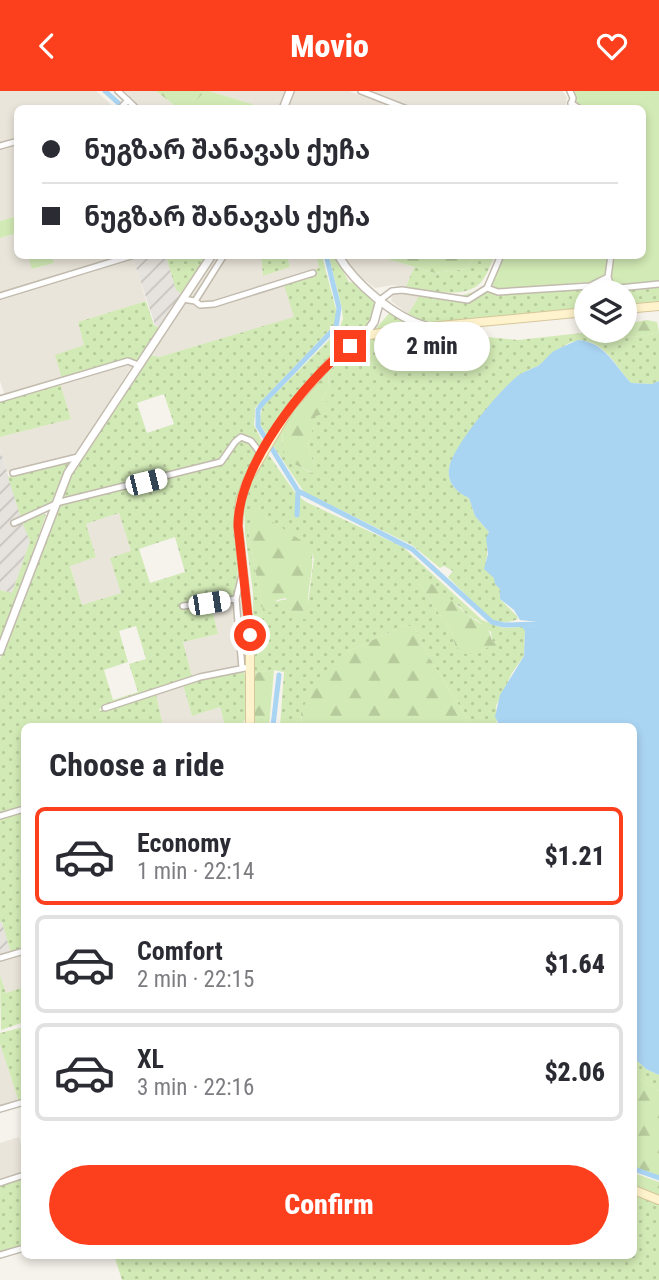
<!DOCTYPE html>
<html lang="en">
<head>
<meta charset="utf-8">
<style>
  :root { --surface:#fff; --page:#f7f7f7; --text:#2b2b33; --muted:#7c7c81; --line:#e1e1e2; --accent:#fc3f1d }
  body { margin:0; font-family:"Roboto Condensed","Noto Sans Georgian",sans-serif; background:var(--page); color:var(--text); height:100vh; display:flex; flex-direction:column; font-size:26px; white-space:nowrap }
  * { box-sizing:border-box; margin:0 }
  p { font-size:23px; color:var(--muted) }
  .icon { flex:none; width:38px; height:38px; fill:none; stroke:currentColor; stroke-width:2; stroke-linecap:round; stroke-linejoin:round }
  .map { position:relative; flex:1; overflow:hidden }
  .panel { position:absolute; left:21px; top:632px; width:616px; height:536px; display:flex; flex-direction:column; background:var(--surface); border-radius:10px; box-shadow:0 4px 10px #0003 }
  .panel>* { flex:none }
  .hud { position:absolute; left:14px; top:14px; width:632px; height:154px; border-radius:10px; box-shadow:0 4px 10px #0003; display:grid; align-content:center; height:154px; padding:0 28px; background:var(--surface) }
  .buttons { position:absolute; left:574px; top:189px; display:grid; gap:14px }
  .buttons a { display:grid; place-items:center; width:63px; height:63px; border-radius:50%; background:var(--surface); box-shadow:0 4px 10px #0003; font-size:35px }
  .end { position:absolute; width:32px; height:32px; margin:-16px; border:9px solid #fc3f1d; background:#fff; box-shadow:0 0 0 4px #fff }
  .from { border-radius:50% }
  .bubble { position:absolute; height:49px; border-radius:24px; background:var(--surface); box-shadow:0 4px 10px #0003; font-size:23px; font-weight:800; line-height:49px; text-align:center }
  .car { position:absolute; width:21px; height:42px; margin:-21px -10px; border-radius:9px; box-shadow:0 0 5px 2px #0007; background:linear-gradient(#fff 24%,#345 0 40%,#fff 0 76%,#345 0 86%,#fff 0) }
  .hud b { display:flex; align-items:center; gap:24px; height:66px; font-size:26px }
  .hud b+b { border-top:2px solid var(--line) }
  .hud i { width:18px; height:18px; background:var(--text) }
  ul { padding:0; list-style:none }
  li { display:flex; align-items:center; gap:21px; height:98px; margin:0 14px 10px; padding:0 14px; border:4px solid var(--line); border-radius:10px }
  li div { flex:1 }
  li b { display:block; font-size:26px }
  li em { font-style:normal; font-weight:800 }
  li.on { border-color:var(--accent) }
  li>.icon { width:63px; height:63px; stroke-width:1.5 }
  h2 { padding:0 28px; font-size:32px; line-height:84px }
  .cta { display:flex; gap:14px; margin-top:auto; padding:14px 28px }
  .cta a { flex:1; height:80px; border-radius:42px; background:var(--accent); color:#fff; font-size:28px; font-weight:800; line-height:80px; text-align:center }
  header { display:flex; justify-content:space-between; align-items:center; height:91px; padding:0 28px; background:var(--accent); color:#fff; font-size:32px; font-weight:800 }
  .map>svg:first-child { display:block }
</style>
</head>
<body>
<header><svg class="icon" aria-label="back" viewBox="0 0 24 24"><path d="M15 5l-7 7 7 7"/></svg>Movio<svg class="icon" aria-label="heart" viewBox="0 0 24 24"><path d="M12 20l-8-8c-3-5 5-10 8-4 3-6 11-1 8 4z"/></svg></header>
<div class="map">
<svg width="659" height="1189" viewBox="0 0 659 1189">
  <defs>
    <pattern id="industrial-furrows" width="10" height="10" patternUnits="userSpaceOnUse" patternTransform="scale(1.75)"><rect width="10" height="10" fill="#e6e2dd"/><path d="M-1 1l2-2M0 10L10 0M9 11l2-2" fill="none" stroke="#c7c3be"/></pattern>
    <pattern id="grass-dots" width="8" height="8" patternUnits="userSpaceOnUse" patternTransform="scale(1.75)"><rect width="8" height="8" fill="#d2eab5"/><path d="M2 2h.1M6 6h.1" fill="none" stroke="#b6ca9c" stroke-width="1.8" stroke-linecap="round"/></pattern>
    <pattern id="forest-firs" width="22" height="20" patternUnits="userSpaceOnUse" patternTransform="scale(1.75)"><rect width="22" height="20" fill="#d2eab5"/><path d="M5 1l3.5 6h-7zM16 11l3.5 6h-7z" fill="#b6ca9c"/></pattern>
  </defs>
  <rect width="100%" height="100%" fill="#f6f3ec"/>
  <path fill="#eae5da" d="M0 0H96L114 16 18 18 17 47 0 52Z
    M125 0H156L178 17H142Z
    M209 0H285L279 18 265 17Z
    M295 0H349L396 17H289Z
    M372 0H562L567 6 565 17 415 18Z
    M17 52V125L0 130V57Z
    M17 142 18 164 28 165 33 178 54 172 52 165H126L0 202V147Z
    M342 164 377 165 414 176 406 196 393 194 375 197 349 177Z
    M215 165H261L263 185 290 176 287 165H316L319 177 295 226 159 266 151 264Z
    M134 167 146 210 78 231 84 254 62 287 5 305 0 290V208Z
    M397 201 421 202 408 223 391 210 392 205Z
    M129 272 133 273 76 363 7 381 0 358V346L71 328 60 292Z
    M119 422 131 460 121 502 82 514 70 474 96 466 86 433Z
    M244 509 246 573 192 586 183 551 218 543 211 514Z
    M183 594 192 625 220 616 225 635H163L156 603Z
    M24 862V896L6 902 0 884V869Z
    M0 953 19 1011 0 1016Z
    M19 1046 24 1065V1081L0 1089V1052Z"/>
  <path fill="url(#industrial-furrows)" d="M143 165H166L176 198 182 203 159 237 155 234 133 167Z
    M0 358 21 427 30 450 12 502 0 499Z
    M0 831H2L11 862 0 865Z"/>
  <path fill="url(#grass-dots)" fill-rule="evenodd" d="M166 165H209L182 203 176 199Z
    M261 165H287L290 176 263 185Z
    M316 165H322L337 222 335 233 255 317 254 334 263 352 259 357 252 347 240 343C230 352 226 365 215 371L60 408 74 377 151 264 159 266 294 226 282 188 319 177ZM164 303 174 333 147 342 137 312Z
    M329 165H335L349 191 357 192 375 210 373 225 363 240 326 271 292 307 268 346 259 331 263 315 338 240 343 228 342 218Z
    M476 165H495C490 174 486 188 478 194 462 208 425 199 406 196L414 176 435 182 465 178Z
    M597 194 619 198 659 195V212L625 215V201H586V218L434 231 422 230 408 223 421 202C442 206 465 208 483 196L490 201Z
    M146 210 154 234 159 237 137 270 127 268 62 287 55 264 84 254 78 231Z
    M390 221 406 231 405 235 373 241Z
    M424 240 518 249 600 240V244C620 248 640 246 659 241V290L652 293 631 292C617 277 606 253 585 250 565 247 552 266 539 274 533 278 525 280 520 284 503 295 451 359 449 378 447 392 457 402 469 407L475 425 489 441C485 450 489 460 486 470L500 497V508L517 525 518 528C509 532 499 532 490 528L448 486 453 480 444 475 440 477 412 454 304 401 272 353 282 335C283 370 281 366 312 382L314 374 308 355 316 324 326 322 331 314 321 308 328 298 329 280 367 247Z
    M60 292 71 328 0 346V310Z
    M241 348 250 351 258 362C248 382 236 400 235 423 234 450 243 479 233 505L180 513 181 518 211 514 218 543 183 551 192 586 99 618 100 620 156 603 163 635H24V716L0 723V568L55 419 60 412 222 372ZM119 422 131 460 110 467 121 502 82 514 70 475 96 466 86 433ZM175 446 185 481 150 492 139 458ZM136 535 146 568 129 573 138 601 113 609 104 579 128 571 119 540Z
    M268 363 296 403 306 411 403 456 482 529 503 537 522 536 525 539 524 565 512 582 496 615 497 635H472L430 568 414 535 401 536 347 561 301 621 302 635H280L284 581 274 579 254 582 253 501 245 442 244 411 253 381ZM256 417 267 427 310 456 314 468 308 512C286 507 282 506 263 519L248 439ZM418 491 459 515 467 524 477 529 491 541 492 550 498 552 495 556H488L478 562 455 554 452 542Z
    M72 369 64 381 51 412 21 427 8 386Z
    M43 423 46 424 0 554V499L12 502 30 450 22 431Z
    M242 580 246 584 245 628 242 635H225L220 616 192 625 183 594 201 588Z
    M24 720V858L11 862 2 831H0V727Z
    M0 884 6 902 24 896V931L1 939Z
    M24 936V1009L19 1011 0 953V942Z
    M634 967 646 978 659 984V1000L634 984Z
    M24 1087V1154L0 1162V1094Z
    M634 1101 659 1111V1189H122L114 1164H634Z"/>
  <path fill="url(#forest-firs)" d="M156 0H205L190 18 178 17Z
    M469 164 475 166 465 178 435 182 377 165Z
    M647 229 657 231 659 241C640 246 620 248 599 244L600 240H625V233Z
    M329 280 328 298 321 308 332 314 326 322 316 325 308 355 314 374 313 382 286 369 283 362 282 335 290 323Z
    M256 416 267 427 311 456C315 474 309 490 308 508 308 517 311 519 309 530L292 523 286 507 277 509 270 522 263 520 248 439Z
    M420 484 446 504 467 524 488 537 492 550 499 553 496 556H488L478 562 463 563 455 554 452 542 418 491Z
    M414 535 430 568 472 635H302L301 621 311 600 347 561 401 536Z
    M274 579 269 635H253L254 582Z
    M634 984 659 1000V1085L634 1076Z
    M634 1082 659 1091V1105L634 1096Z"/>
  <path fill="#d2eab5" d="M205 0H209L265 17H190Z
    M575 0H659V191L621 194 602 190 502 198 493 196 490 188 502 165 642 164V18L576 17Z
    M17 125V142L0 147V130Z
    M28 165H52L54 172 32 178Z"/>
  <path fill="#a9d4f2" d="M578 249C605 251 614 274 631 292L652 293 659 290V984L646 978 634 967V635L496 634 498 631 495 626 500 604 524 565 525 540 522 536 539 535V531L520 529 514 519 500 508V498L495 493 494 487 484 478 488 463 486 447 489 441 475 425 469 407C457 402 447 392 449 378 451 357 501 297 519 284 525 280 532 278 538 275 544 271 548 264 554 260 561 256 570 253 578 249Z"/>
  <g fill="none" stroke-linecap="round" stroke-linejoin="round">
    <path stroke="#a9d4f2" stroke-width="5" d="M105 0 125 18
      M326 164 339 217 336 236 262 313 258 319V335L298 400 412 458 492 531 504 534 540 533
      M297 424 298 400
      M273 635 279 584
      M634 1078 659 1087"/>
    <defs>
      <path id="minor" d="M118 0 137 18
        M361 0 407 18
        M571 12 580 18
        M120 18 128 9
        M570 18 573 7 570 0
        M0 55 18 50
        M608 186 611 164
        M487 197 498 201 590 195 608 186 611 195 619 197 659 193
        M0 205 134 164
        M183 208 195 210 224 164
        M380 209 392 200 402 199 468 209 487 197 501 164
        M195 210 200 214 214 213 313 182
        M0 308 128 270 138 274
        M13 382 78 366
        M14 432 60 411 221 371 235 351 241 346 251 350 261 363
        M236 508 242 577
        M183 515 236 508 242 484
        M105 617 200 586 250 576
        M0 725 24 718
        M0 867 24 860
        M0 1018 24 1011
        M0 1092 24 1084
        M0 1164 24 1157"/>
      <path id="tertiary" d="M283 18 290 0
        M338 164C354 192 395 227 426 235
        M364 245 374 231 380 209
        M0 560 68 382 212 164"/>
      <path id="secondary" d="M625 218 659 215
        M250 635V544L238 435 240 410 248 388 290 317 332 269 364 245 397 239 586 221
        M634 1099 659 1109"/>
    </defs>
    <use href="#minor" stroke="#c2bbae" stroke-width="8"/>
    <use href="#tertiary" stroke="#c2bbae" stroke-width="10"/>
    <use href="#secondary" stroke="#d6c79b" stroke-width="10"/>
    <use href="#minor" stroke="#fff" stroke-width="5"/>
    <use href="#tertiary" stroke="#fff" stroke-width="7"/>
    <use href="#secondary" stroke="#fff3cd" stroke-width="8"/>
  </g>
  <g fill="none" stroke-linecap="round" stroke-linejoin="round">
    <path stroke="#fc3f1d" stroke-width="9" d="M250 544 238 435C238 375 304 290 350 255"/>
  </g>
</svg>
<div class="buttons">
<a><svg class="icon" aria-label="layers" viewBox="0 0 24 24"><path d="M12 4l9 5-9 5-9-5zM3 14l9 5 9-5"/></svg></a>
</div>
<i class="end from" style="left:250px;top:544px"></i>
<i class="end" style="left:350px;top:255px"></i>
<div class="bubble" style="left:374px;top:231px;width:116px">2 min</div>
<i class="car" style="left:146px;top:391px;rotate:76deg"></i>
<i class="car" style="left:209px;top:512px;rotate:81deg"></i>
<div class="hud">
<b><i class="from"></i>ნუგზარ შანავას ქუჩა</b>
<b><i></i>ნუგზარ შანავას ქუჩა</b>
</div>
<section class="panel">
<h2>Choose a ride</h2>
<ul>
<li class="on"><svg class="icon" aria-label="car" viewBox="0 0 24 24"><path d="M5 17H2v-5l4-1 3-4h7l3 4 3 1v5h-3M9 17h6M6 11h13"/><circle cx="7" cy="17" r="2"/><circle cx="17" cy="17" r="2"/></svg><div><b>Economy</b><p>1 min · 22:14</p></div><em>$1.21</em></li>
<li><svg class="icon" aria-label="car" viewBox="0 0 24 24"><path d="M5 17H2v-5l4-1 3-4h7l3 4 3 1v5h-3M9 17h6M6 11h13"/><circle cx="7" cy="17" r="2"/><circle cx="17" cy="17" r="2"/></svg><div><b>Comfort</b><p>2 min · 22:15</p></div><em>$1.64</em></li>
<li><svg class="icon" aria-label="car" viewBox="0 0 24 24"><path d="M5 17H2v-5l4-1 3-4h7l3 4 3 1v5h-3M9 17h6M6 11h13"/><circle cx="7" cy="17" r="2"/><circle cx="17" cy="17" r="2"/></svg><div><b>XL</b><p>3 min · 22:16</p></div><em>$2.06</em></li>
</ul>
<div class="cta"><a>Confirm</a></div>
</section>
</div>
</body>
</html>
